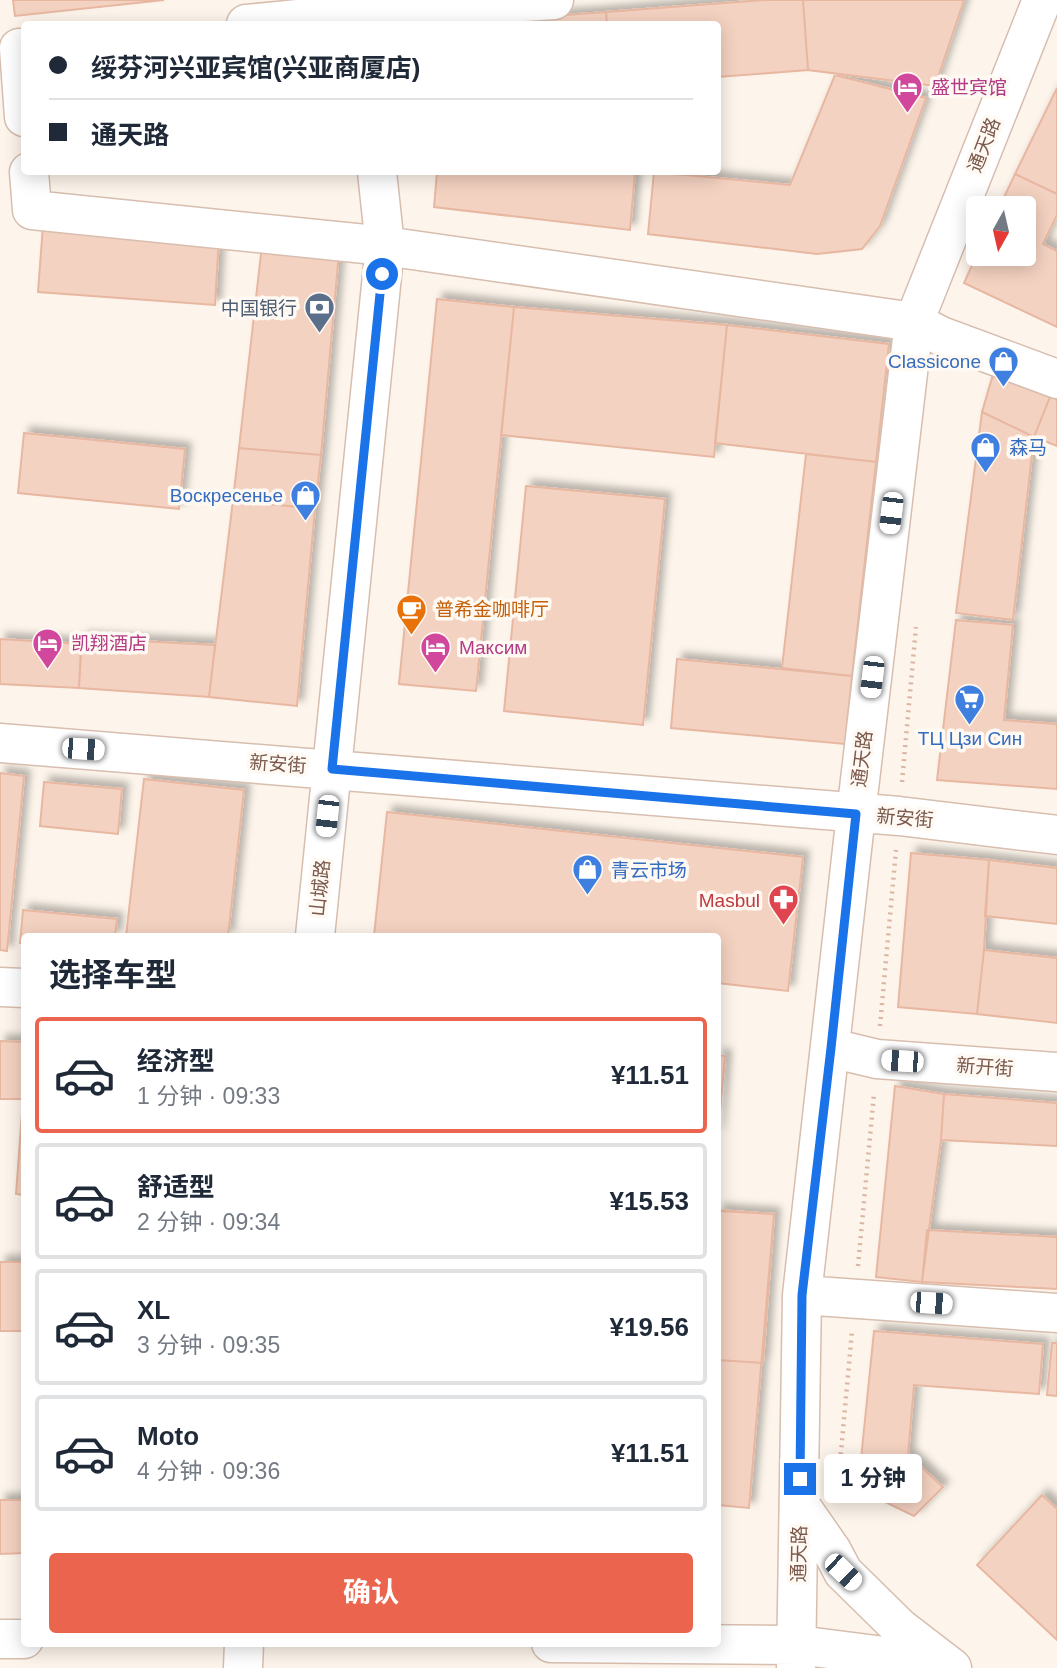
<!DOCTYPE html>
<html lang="zh">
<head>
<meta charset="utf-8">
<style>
  :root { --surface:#fff; --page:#f6f6f7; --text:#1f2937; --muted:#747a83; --line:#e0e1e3; --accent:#eb644d }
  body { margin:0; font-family:Helvetica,"Noto Sans SC",sans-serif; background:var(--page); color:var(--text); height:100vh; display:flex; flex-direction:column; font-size:26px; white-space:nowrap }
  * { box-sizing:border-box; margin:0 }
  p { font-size:23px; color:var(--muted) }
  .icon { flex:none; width:38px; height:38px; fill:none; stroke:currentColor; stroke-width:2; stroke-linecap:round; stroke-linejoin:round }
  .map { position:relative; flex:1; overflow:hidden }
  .panel { position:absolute; left:21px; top:933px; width:700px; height:714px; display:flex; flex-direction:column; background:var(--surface); border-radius:7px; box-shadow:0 4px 18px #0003 }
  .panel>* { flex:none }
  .hud { position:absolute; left:21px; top:21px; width:700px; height:154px; border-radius:7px; box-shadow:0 4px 18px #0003; display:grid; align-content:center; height:154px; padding:0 28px; background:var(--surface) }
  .needle { width:46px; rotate:188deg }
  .tools { position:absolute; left:966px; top:196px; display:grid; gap:14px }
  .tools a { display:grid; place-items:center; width:70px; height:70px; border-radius:7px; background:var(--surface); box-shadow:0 4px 18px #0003; font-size:35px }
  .end { position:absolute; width:32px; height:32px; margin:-16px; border:9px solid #1a73e8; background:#fff; box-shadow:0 0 0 4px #fff }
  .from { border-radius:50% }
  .bubble { position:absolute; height:49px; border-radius:7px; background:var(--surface); box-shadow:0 4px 18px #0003; font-size:23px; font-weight:700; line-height:49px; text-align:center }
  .car { position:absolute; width:21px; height:42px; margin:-21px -10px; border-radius:9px; box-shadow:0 0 5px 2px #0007; background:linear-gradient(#fff 24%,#345 0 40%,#fff 0 76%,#345 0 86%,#fff 0) }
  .hud b { display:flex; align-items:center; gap:24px; height:66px; font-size:26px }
  .hud b+b { border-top:2px solid var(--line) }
  .hud i { width:18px; height:18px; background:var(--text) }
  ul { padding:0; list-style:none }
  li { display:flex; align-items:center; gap:21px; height:116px; margin:0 14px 10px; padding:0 14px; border:4px solid var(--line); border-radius:7px }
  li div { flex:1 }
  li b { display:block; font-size:26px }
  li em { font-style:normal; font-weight:700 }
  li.active { border-color:var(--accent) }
  li>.icon { width:63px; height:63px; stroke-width:1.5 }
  h2 { padding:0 28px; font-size:32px; line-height:84px }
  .action { display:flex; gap:14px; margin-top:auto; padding:14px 28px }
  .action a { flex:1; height:80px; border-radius:7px; background:var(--accent); color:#fff; font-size:28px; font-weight:700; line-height:80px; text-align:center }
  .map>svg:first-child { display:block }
</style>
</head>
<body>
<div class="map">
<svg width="1057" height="1668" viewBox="0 0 1057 1668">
  <defs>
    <filter id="shadow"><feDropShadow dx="6" dy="-6" stdDeviation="3.5" flood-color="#0004"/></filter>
  </defs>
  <rect width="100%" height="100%" fill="#fdf5eb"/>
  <path fill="#f4d2c1" stroke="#e8b7a1" stroke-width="2" filter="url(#shadow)" d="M13 0H164L15 16Z
    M764 0H803L808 70 718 77V24H607L606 12Z
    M803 0H964L935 86 808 70Z
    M606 12 607 24H479V21Z
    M835 75 926 98 880 226 862 249 817 254 648 234 654 172 790 185Z
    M1057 88V194L1015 174Z
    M437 172H635L630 230 434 207Z
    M1015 174 1057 194V215L1043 244 1057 251V327L964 283 978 252 1024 254V208H999Z
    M43 225 219 238 215 305 38 292Z
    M262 245 339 252 321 455 239 448Z
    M437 299 514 307 476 691 399 684Z
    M514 307 727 325 714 457 501 435Z
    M727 325 889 344 876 462 715 443Z
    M994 371 1050 397 1034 437 982 412Z
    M1050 397 1057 399V446L1034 437Z
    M982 412 1034 437 1013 620 956 613Z
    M24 433 185 449 179 509 18 493Z
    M239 448 321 455 315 509 233 500Z
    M806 454 876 462 852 676 782 668Z
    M526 486 665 499 643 725 504 711Z
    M233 500 315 509 297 706 209 697Z
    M956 620 1013 625 1004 720 1057 724V789L937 780Z
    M82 638 215 645 209 697 79 688Z
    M0 639 81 644 79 688 0 684Z
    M677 659 852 676 845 744 671 728Z
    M0 773 24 776 7 951 0 950Z
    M144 779 244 790 228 936H126Z
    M44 782 122 789 118 834 40 826Z
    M387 812 803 857 788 991 718 983V936H374Z
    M911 853 989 860 984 950 977 1014 898 1007Z
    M989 860 1057 868V924L985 916Z
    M23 910 117 919 115 936H24V944L20 943Z
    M984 950 1057 958V1023L977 1014Z
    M0 1041 24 1042V1099H0Z
    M718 1055 725 1056 718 1135Z
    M895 1086 944 1094 941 1140 922 1282 876 1277Z
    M944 1094 1057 1103V1146L941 1140Z
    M23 1099H24V1195L16 1194Z
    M718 1210 774 1214 763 1363 718 1360Z
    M718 1211 774 1214 749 1508 718 1505Z
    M927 1230 1057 1237V1289L922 1282Z
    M0 1262H24V1331H0Z
    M874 1331 1043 1344 1039 1394 914 1385 908 1455 943 1487 914 1516 858 1489Z
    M1052 1343H1057V1396L1047 1395Z
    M1042 1495 1057 1509V1640L977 1565Z
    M0 1500H24V1553L0 1554Z"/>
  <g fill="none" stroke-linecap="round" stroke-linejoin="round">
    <defs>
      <path id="secondary" d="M246 24 359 13 554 0
        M19 48 24 117
        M29 172 32 210 385 246 914 322 941 336 1057 379
        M0 743 899 816 1057 835
        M315 936 385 246 377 172
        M0 987 24 988
        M831 1048 877 1059 1057 1072
        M802 1295 1057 1313
        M800 1505 832 1551 843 1572 900 1628 952 1668
        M0 1639H24
        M551 1643 798 1645 884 1656 908 1668
        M243 1668 244 1643
        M796 1668 802 1295 856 814 914 322 1042 0"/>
    </defs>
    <use href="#secondary" stroke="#d7beaf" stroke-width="41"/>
    <path stroke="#dab5a3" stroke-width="4.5" stroke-dasharray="2 5" stroke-linecap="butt" d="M902 782 916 627
      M880 1026 896 850
      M858 1266 874 1094
      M837 1496 852 1331"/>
    <use href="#secondary" stroke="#fff" stroke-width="38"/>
  </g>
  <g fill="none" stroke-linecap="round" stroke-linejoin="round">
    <path stroke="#1a73e8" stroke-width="9" d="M382 274 332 769 856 814 831 1048 802 1295 800 1479"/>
  </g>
  <defs>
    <symbol id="hotel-pin" viewBox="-11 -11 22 30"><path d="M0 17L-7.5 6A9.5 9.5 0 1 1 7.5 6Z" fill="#d1479c" stroke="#fff9f3"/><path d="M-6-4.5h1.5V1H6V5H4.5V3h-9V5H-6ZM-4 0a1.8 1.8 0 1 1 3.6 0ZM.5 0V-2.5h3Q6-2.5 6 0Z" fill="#fff"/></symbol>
    <symbol id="bank-pin" viewBox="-11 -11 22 30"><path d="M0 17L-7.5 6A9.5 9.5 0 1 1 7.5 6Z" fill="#5c6f8a" stroke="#fff9f3"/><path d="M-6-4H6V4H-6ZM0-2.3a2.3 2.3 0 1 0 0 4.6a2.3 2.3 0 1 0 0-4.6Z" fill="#fff"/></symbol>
    <symbol id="shop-pin" viewBox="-11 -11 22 30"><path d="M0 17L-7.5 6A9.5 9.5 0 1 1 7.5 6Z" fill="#3f7fe0" stroke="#fff9f3"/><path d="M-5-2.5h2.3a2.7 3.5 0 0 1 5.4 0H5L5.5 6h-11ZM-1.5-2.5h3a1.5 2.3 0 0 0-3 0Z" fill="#fff"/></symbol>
    <symbol id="cafe-pin" viewBox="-11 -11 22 30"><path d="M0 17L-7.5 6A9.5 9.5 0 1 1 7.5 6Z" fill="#e8710a" stroke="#fff9f3"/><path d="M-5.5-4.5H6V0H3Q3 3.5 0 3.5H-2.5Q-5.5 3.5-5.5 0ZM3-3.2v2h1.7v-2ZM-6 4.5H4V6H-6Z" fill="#fff"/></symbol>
    <symbol id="supermarket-pin" viewBox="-11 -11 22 30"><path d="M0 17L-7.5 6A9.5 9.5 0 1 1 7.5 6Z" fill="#3f7fe0" stroke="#fff9f3"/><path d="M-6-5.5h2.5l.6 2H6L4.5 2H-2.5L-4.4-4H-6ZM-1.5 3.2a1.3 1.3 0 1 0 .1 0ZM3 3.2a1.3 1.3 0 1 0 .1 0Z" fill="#fff"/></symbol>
    <symbol id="pharmacy-pin" viewBox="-11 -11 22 30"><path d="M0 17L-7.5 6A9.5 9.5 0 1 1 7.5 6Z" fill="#e0444e" stroke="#fff9f3"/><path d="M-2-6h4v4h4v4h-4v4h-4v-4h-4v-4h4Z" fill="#fff"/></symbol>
  </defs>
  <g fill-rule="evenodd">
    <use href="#hotel-pin" x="890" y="70" width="35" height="47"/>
    <use href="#bank-pin" x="302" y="290" width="35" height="47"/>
    <use href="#shop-pin" x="986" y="344" width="35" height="47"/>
    <use href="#shop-pin" x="968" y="430" width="35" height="47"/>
    <use href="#shop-pin" x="288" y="478" width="35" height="47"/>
    <use href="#cafe-pin" x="394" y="592" width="35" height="47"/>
    <use href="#hotel-pin" x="30" y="626" width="35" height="47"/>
    <use href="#hotel-pin" x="418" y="630" width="35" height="47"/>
    <use href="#supermarket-pin" x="952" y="682" width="35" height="47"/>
    <use href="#shop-pin" x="570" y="852" width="35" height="47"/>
    <use href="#pharmacy-pin" x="766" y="882" width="35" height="47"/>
  </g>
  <g text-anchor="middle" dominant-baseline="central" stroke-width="7" stroke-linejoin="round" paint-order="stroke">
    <g font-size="19" fill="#b23c85" stroke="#fff9f3" text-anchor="start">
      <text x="931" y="87">盛世宾馆</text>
      <text x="71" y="643">凯翔酒店</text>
      <text x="459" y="647">Максим</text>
    </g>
    <g font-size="19" fill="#7b594c" stroke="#fff9f3">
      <text transform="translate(984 145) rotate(-69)">通天路</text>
      <text transform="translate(862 759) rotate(-83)">通天路</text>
      <text transform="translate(278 764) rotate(4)">新安街</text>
      <text transform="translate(905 818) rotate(5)">新安街</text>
      <text transform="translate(320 888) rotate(-84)">山城路</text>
      <text transform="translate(985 1067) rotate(4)">新开街</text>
      <text transform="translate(799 1554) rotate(-89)">通天路</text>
    </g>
    <g font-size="19" fill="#4e5e75" stroke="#fff9f3" text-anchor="end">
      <text x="297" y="308">中国银行</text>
    </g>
    <g font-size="19" fill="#366cbe" stroke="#fff9f3" text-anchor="end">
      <text x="981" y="361">Classicone</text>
      <text x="1009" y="447" text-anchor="start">森马</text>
      <text x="283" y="495">Воскресенье</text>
      <text x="970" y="738" text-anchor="middle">ТЦ Цзи Син</text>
      <text x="611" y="870" text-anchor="start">青云市场</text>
    </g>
    <g font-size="19" fill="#c56008" stroke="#fff9f3" text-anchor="start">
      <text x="435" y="609">普希金咖啡厅</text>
    </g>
    <g font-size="19" fill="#be3a42" stroke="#fff9f3" text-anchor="end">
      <text x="760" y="900">Masbul</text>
    </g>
  </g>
</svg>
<div class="tools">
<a><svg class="needle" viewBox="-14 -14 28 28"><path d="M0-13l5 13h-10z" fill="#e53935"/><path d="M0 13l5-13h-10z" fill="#747a83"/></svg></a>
</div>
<i class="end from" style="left:382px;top:274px"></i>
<i class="end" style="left:800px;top:1479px"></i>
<div class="bubble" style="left:824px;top:1454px;width:98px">1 分钟</div>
<i class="car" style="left:891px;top:513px;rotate:187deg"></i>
<i class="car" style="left:872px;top:677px;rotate:187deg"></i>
<i class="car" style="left:83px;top:749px;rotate:94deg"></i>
<i class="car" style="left:327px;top:816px;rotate:186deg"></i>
<i class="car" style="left:902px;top:1061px;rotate:274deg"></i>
<i class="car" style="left:931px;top:1303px;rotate:94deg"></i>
<i class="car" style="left:843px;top:1572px;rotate:134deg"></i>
<div class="hud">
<b><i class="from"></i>绥芬河兴亚宾馆(兴亚商厦店)</b>
<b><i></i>通天路</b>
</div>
<section class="panel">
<h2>选择车型</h2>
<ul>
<li class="active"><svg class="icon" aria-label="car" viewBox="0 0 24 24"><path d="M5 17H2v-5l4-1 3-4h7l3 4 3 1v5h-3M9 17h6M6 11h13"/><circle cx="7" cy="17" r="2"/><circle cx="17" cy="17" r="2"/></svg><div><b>经济型</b><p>1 分钟 · 09:33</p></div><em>¥11.51</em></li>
<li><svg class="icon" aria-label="car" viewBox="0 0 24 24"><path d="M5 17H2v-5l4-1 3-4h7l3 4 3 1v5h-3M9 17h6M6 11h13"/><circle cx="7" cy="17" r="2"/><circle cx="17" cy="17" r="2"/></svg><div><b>舒适型</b><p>2 分钟 · 09:34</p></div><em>¥15.53</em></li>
<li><svg class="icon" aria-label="car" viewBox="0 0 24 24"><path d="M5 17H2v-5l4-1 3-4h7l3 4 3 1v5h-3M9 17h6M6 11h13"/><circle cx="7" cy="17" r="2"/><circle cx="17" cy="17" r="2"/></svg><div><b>XL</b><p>3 分钟 · 09:35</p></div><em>¥19.56</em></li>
<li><svg class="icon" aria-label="car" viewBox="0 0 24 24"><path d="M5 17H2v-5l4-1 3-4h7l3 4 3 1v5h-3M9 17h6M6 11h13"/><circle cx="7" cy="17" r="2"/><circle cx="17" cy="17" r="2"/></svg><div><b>Moto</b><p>4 分钟 · 09:36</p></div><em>¥11.51</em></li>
</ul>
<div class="action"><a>确认</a></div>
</section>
</div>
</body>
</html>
